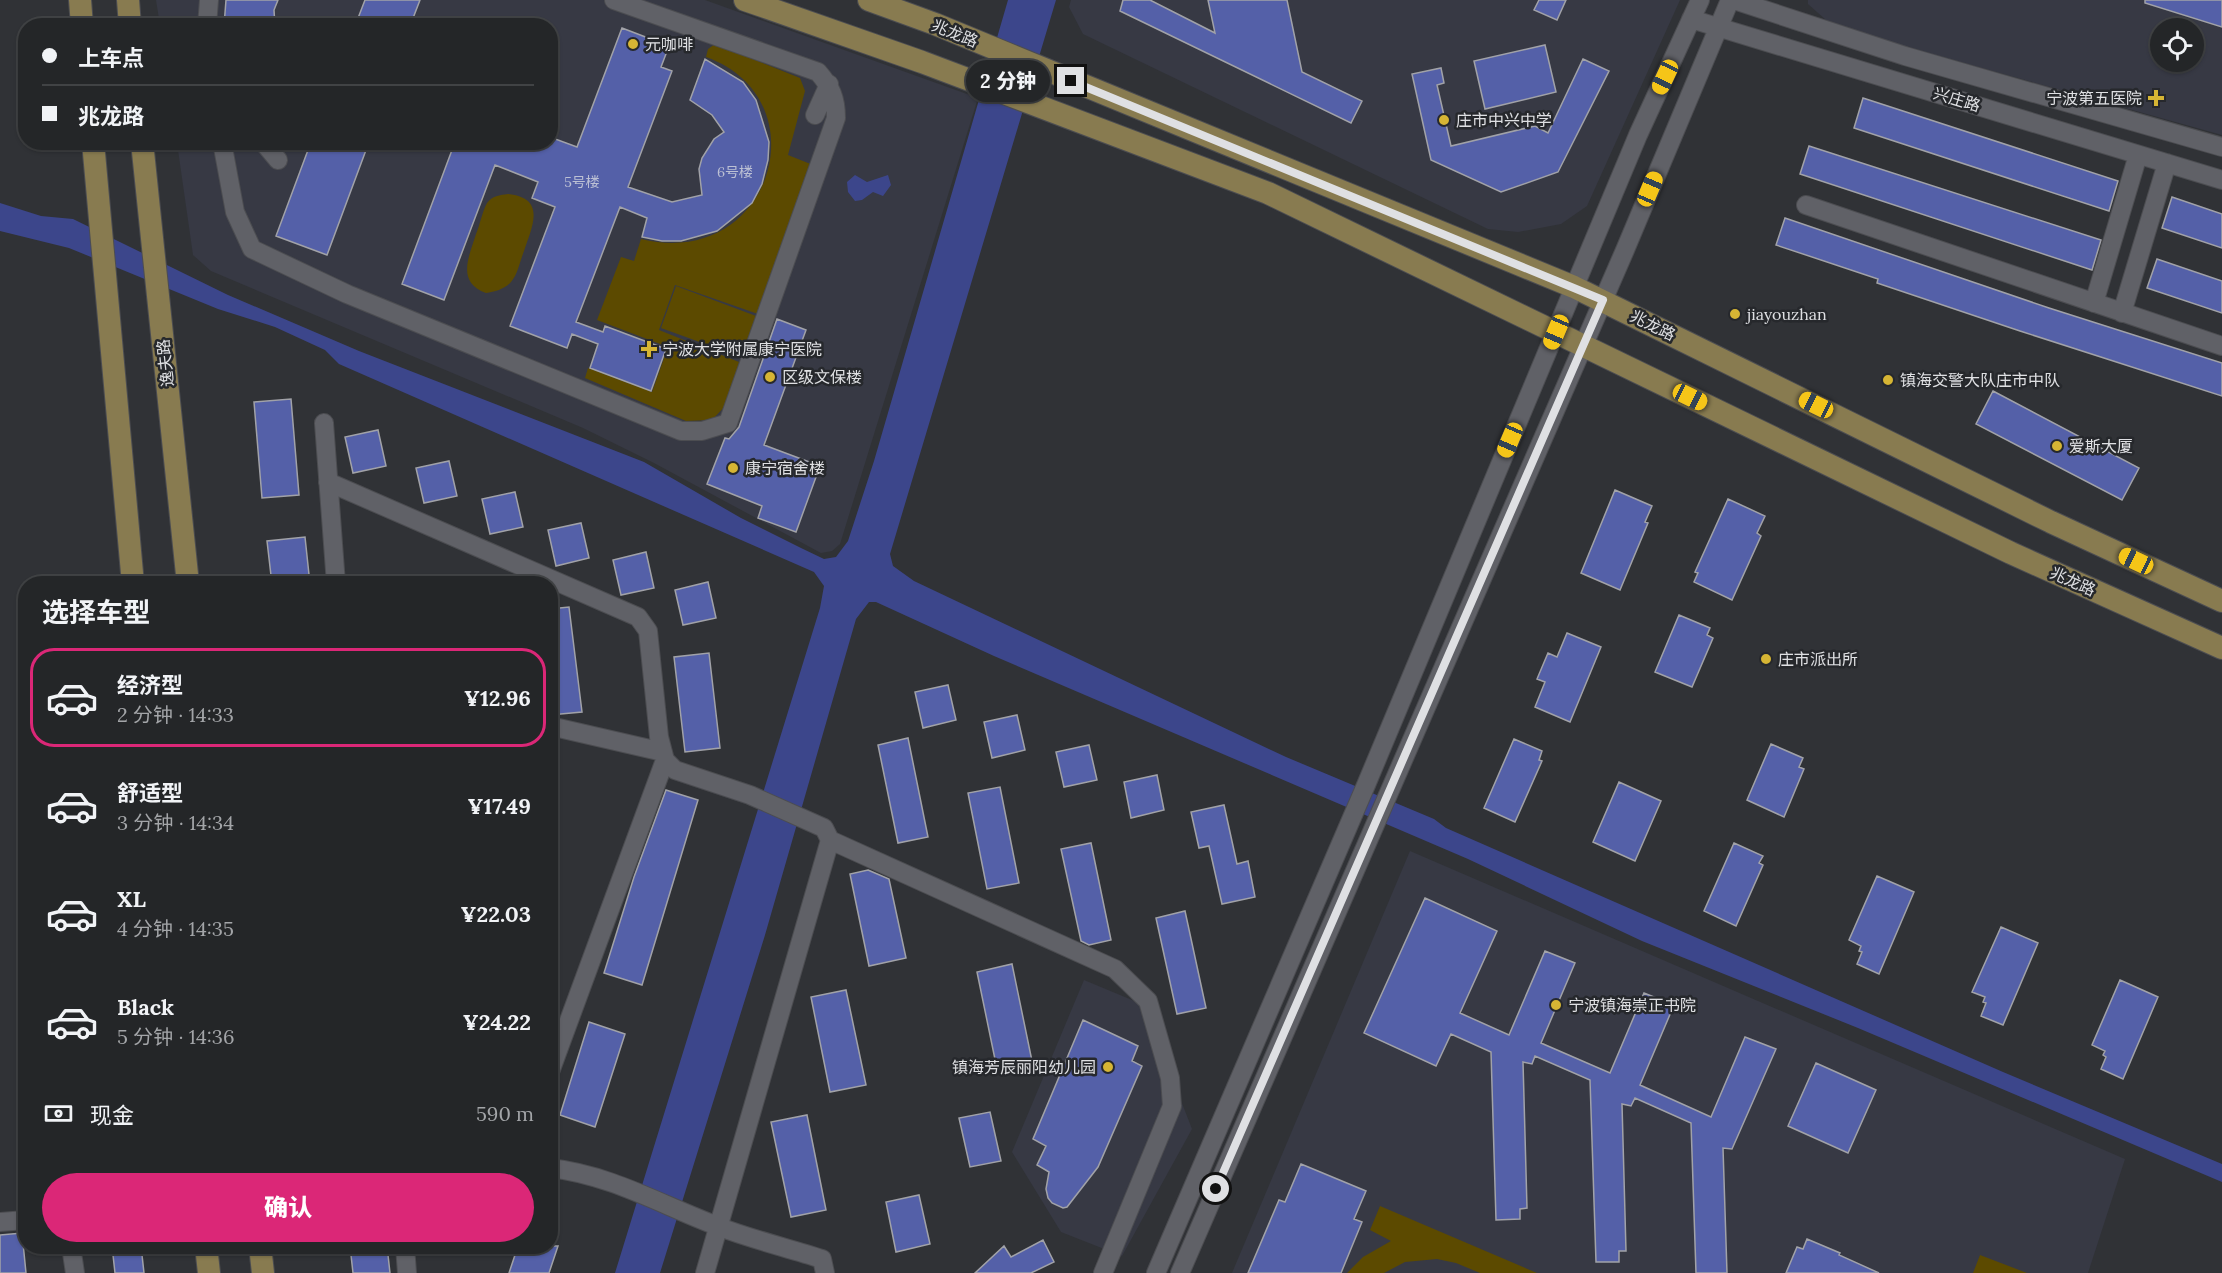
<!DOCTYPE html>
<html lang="zh">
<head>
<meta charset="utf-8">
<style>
  :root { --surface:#242628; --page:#2c2e30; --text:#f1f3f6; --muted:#a3a5a8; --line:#414345; --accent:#db2777 }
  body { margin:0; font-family:Lora,"Noto Sans SC",serif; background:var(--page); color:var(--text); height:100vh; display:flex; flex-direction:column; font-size:22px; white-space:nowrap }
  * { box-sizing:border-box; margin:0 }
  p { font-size:20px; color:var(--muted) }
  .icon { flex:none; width:33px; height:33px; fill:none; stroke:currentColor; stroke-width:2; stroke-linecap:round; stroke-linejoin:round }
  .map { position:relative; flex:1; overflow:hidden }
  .sheet { position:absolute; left:18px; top:576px; width:540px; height:678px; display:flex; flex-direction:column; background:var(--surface); border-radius:24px; box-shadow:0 2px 4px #0004,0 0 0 2px var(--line) }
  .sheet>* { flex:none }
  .guide { position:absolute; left:18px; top:18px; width:540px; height:132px; border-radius:24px; box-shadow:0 2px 4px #0004,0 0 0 2px var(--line); display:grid; align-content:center; height:132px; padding:0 24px; background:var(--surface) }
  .tools { position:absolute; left:2150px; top:18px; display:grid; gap:12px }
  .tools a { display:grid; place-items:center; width:54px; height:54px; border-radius:50%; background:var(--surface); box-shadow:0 2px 4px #0004,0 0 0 2px var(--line); font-size:30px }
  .end { position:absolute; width:27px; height:27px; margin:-14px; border:8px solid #dfe0e3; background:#111; box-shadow:0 0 0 3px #111 }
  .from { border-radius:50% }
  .bubble { position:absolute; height:42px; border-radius:21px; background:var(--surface); box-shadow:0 2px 4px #0004,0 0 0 2px var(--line); font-size:20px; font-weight:800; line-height:42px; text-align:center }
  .car { position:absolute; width:18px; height:36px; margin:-18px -9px; border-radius:8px; box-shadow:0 0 4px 2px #0007; background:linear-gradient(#f5c518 24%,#345 0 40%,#f5c518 0 76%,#345 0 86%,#f5c518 0) }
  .guide b { display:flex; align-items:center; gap:21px; height:57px; font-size:22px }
  .guide b+b { border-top:2px solid var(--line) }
  .guide i { width:15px; height:15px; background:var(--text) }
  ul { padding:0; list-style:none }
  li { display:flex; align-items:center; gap:18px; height:99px; margin:0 12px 9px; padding:0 12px; border:3px solid transparent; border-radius:24px }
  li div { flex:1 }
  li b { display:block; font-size:22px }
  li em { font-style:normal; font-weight:800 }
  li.on { border-color:var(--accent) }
  li>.icon { width:54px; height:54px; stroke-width:1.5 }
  h2 { padding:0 24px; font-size:27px; line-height:72px }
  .pay { display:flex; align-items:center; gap:15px; height:66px; padding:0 24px; font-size:22px }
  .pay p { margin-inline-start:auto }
  .cta { display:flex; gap:12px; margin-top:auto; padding:12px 24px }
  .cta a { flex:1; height:69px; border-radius:36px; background:var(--accent); color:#fff; font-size:24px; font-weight:800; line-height:69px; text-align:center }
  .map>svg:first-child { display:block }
</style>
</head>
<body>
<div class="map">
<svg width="2222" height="1273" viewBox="0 0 2222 1273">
  <rect width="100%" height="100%" fill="#303236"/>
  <path fill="#373944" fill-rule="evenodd" d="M156 0H705L978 98 840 544 832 551 821 553 654 463 583 428 211 271 193 255 177 143 550 142V26L160 25Z
    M1071 0H1680L1587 206 1561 224 1518 232 1488 229 1083 34 1069 7Z
    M1808 0H2222V135L1853 32 1826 20 1808 4ZM2160 28H2193V62H2160Z
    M1410 851 2125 1159 2088 1273H1232Z
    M1084 980 1144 1005 1192 1129 1122 1256 1061 1232 1012 1152Z"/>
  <path fill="#5c4a00" d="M715 44 800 78 805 91 788 155 813 165 758 314 675 285 659 330 739 362 729 402 712 420 686 421 585 378 588 368 652 392 668 347 597 320 621 257 634 261 641 239C771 271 823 99 706 57L708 49Z
    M508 194C547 198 532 227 524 251 520 261 518 274 511 282 505 289 495 292 486 293 456 282 469 257 476 234 480 225 482 212 487 203 492 196 500 195 508 194Z
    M676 286 756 316 741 357 661 328Z
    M1380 1206 1537 1273H1480L1456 1263 1437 1259 1405 1262 1384 1273H1347L1363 1257 1391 1241 1370 1230Z
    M1980 1255 2027 1273H1973Z"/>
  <path fill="#3c468b" d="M1008 0H1056L890 554 893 566 914 581 1286 757 1434 819 1446 828 2003 1072 2222 1164V1182L1858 1028 1642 941 1468 859 994 656 876 602H869L856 619 765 935 660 1273H615L820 608 824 586 814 572 339 364 325 350 275 327 218 309 69 248 0 231V203L41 216 73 219 228 295 359 351 644 462 741 518 801 548 824 559 836 557 848 541 874 461Z
    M855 175 867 182 888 175 891 185 883 196 873 192 862 200 855 201 848 192 847 182Z"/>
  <path fill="#5460a8" stroke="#a1a2a8" stroke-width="1.5" d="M226 0H278L274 10 275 26H224Z
    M365 0H420L410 26H355Z
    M1123 0H1150L1215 33 1208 0H1287L1302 72 1362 101 1351 123 1120 11Z
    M1539 0H1566L1557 20 1534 10Z
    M2145 0H2222V27L2145 3Z
    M622 28 669 46 661 67 672 71 628 187 672 202 702 195 699 169 702 158 714 139 724 132 712 115 690 100 705 59 743 82 756 100 769 142 768 160 762 184 752 203 717 231 681 241H662L642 237 647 218 620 207 576 322 603 332 605 326 666 349 651 391 590 368 598 344 572 334 567 348 510 326 555 207 532 198 538 182 495 165 444 300 402 284 455 142H550V137L577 147Z
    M1545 45 1556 92 1485 109 1474 61Z
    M1583 59 1609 71 1558 172 1501 192 1431 160 1412 74 1441 68 1444 83 1437 85 1451 146 1535 126 1548 133Z
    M1863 98 2118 181 2109 211 1854 128Z
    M311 142H369L327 255 276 236Z
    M1809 146 2101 240 2092 270 1800 174Z
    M2172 197 2222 214V248L2162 228Z
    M1785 218 2049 308 2222 363V396L2020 331 1877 283 1878 279 1776 245Z
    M2157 259 2222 281V313L2147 288Z
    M777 319 806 330 764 445 820 466 796 532 758 518 762 506 707 484 725 438 729 439 739 427Z
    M1993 391 2139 468 2122 500 1976 424Z
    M291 399 299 495 262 498 254 402Z
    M378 430 386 466 353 473 345 437Z
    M449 461 457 496 424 503 416 468Z
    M1615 490 1652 506 1645 522 1648 523 1620 590 1581 573Z
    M515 492 523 527 490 534 482 499Z
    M1728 499 1765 516 1757 533 1761 536 1732 600 1694 582 1698 573 1695 572Z
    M581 523 589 558 556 566 548 530Z
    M305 537 310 584H272L267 541Z
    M646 552 654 588 621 595 613 560Z
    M708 582 716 618 683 625 675 590Z
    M569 607 582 712 550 715V609Z
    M1679 615 1710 628 1707 635 1713 638 1692 687 1655 672Z
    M1567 633 1601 647 1570 722 1535 707 1545 682 1537 679 1548 653 1557 657Z
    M709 653 720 748 685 752 674 657Z
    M948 685 956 720 923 728 915 692Z
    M1017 715 1025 750 992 758 984 722Z
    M908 738 928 837 898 843 878 745Z
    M1514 739 1542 751 1539 760 1542 761 1515 822 1484 808Z
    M1771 744 1803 758 1799 767 1804 769 1784 817 1747 800Z
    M1089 745 1097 780 1064 787 1056 752Z
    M1157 775 1164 810 1131 818 1124 782Z
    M1619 782 1661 801 1635 861 1593 842Z
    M1000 787 1019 883 987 889 968 793Z
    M666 790 698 800 642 985 604 973 634 877Z
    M1224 805 1237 864 1248 861 1255 897 1222 904 1209 846 1199 848 1191 812Z
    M1091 843 1111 940 1089 945 1081 941 1061 849Z
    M1734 843 1763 856 1759 863 1763 865 1736 926 1704 911Z
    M868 870 889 879 906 958 869 966 850 874Z
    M1877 876 1914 892 1879 974 1857 964 1862 952 1859 951 1861 946 1849 940Z
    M1425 898 1497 931 1460 1013 1509 1035 1545 951 1575 963 1541 1043 1610 1073 1644 993 1674 1005 1640 1085 1711 1117 1745 1037 1776 1049 1732 1149 1723 1148 1727 1273H1696L1691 1123 1635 1098 1631 1106 1622 1104 1626 1251H1619V1262H1596L1590 1080 1535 1056 1532 1064 1523 1062 1527 1208 1520 1209V1219L1496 1220 1491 1052 1451 1034 1436 1066 1364 1033Z
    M1185 911 1206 1008 1177 1014 1156 918Z
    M2001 927 2038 943 2003 1025 1981 1016 1986 1003 1983 1002 1985 997 1972 992Z
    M1012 964 1032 1061 997 1069 977 972Z
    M2120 980 2158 997 2123 1079 2101 1069 2106 1057 2103 1055 2105 1051 2092 1045Z
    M846 990 866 1085 830 1092 811 997Z
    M1083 1020 1138 1046 1132 1061 1142 1066 1098 1167 1067 1207 1063 1208 1052 1203 1048 1198 1046 1189 1049 1172 1037 1165 1046 1146 1033 1139Z
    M589 1022 625 1034 595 1127 560 1115Z
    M1816 1063 1876 1090 1848 1153 1788 1126Z
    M990 1112 1001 1161 970 1167 959 1118Z
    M807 1115 826 1210 791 1217 771 1122Z
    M1301 1164 1366 1191 1354 1219 1362 1222 1341 1273H1248L1279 1200 1285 1202Z
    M919 1195 930 1244 896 1252 886 1202Z
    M22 1233 26 1273H0V1235Z
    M1807 1239 1840 1253 1839 1255 1879 1273H1786L1797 1247 1803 1249Z
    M1043 1240 1054 1262 1031 1273H975L1004 1246 1011 1257Z
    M112 1246H141L144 1273H115Z
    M350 1246H387L390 1273H353Z
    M518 1246H558L549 1273H509Z"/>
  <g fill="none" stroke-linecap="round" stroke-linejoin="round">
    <defs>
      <path id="minor" d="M1734 0 1905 56 2222 147
        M1691 19 2222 180
        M207 26 209 0
        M815 115 829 84
        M222 142 235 212 252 249 347 294 681 431H702L728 423 836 118C836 98 831 87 818 72L614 0
        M263 142 278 160
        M1806 205 2222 346
        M2094 303 2138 155
        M2122 313 2167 163
        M324 423 336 584
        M328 482 638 617 648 631 659 737 665 760 675 770 750 795 824 828 830 840 705 1273
        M550 726 663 752
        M830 840 1115 969 1148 1001 1170 1078 1172 1106 1103 1273
        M550 1072 665 760
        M550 1168C612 1175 663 1206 720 1227 753 1240 789 1248 822 1259L825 1273
        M0 1222 26 1220
        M71 1246 75 1273
        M405 1246 407 1273
        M1156 1273 1366 785 1638 135 1700 0
        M1180 1273 1625 250 1730 0"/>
      <path id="major" d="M80 0 82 26
        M128 0 130 26
        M745 0 922 62 1268 193 2011 553 2222 648
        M869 0 935 24 1574 287 2051 522 2222 601
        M93 142 133 584
        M142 142 188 584
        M206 1246 209 1273
        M260 1246 263 1273"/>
    </defs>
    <use href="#minor" stroke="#4c4d51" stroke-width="20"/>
    <use href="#major" stroke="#4c4d51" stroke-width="24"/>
    <use href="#minor" stroke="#606167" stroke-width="18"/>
    <use href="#major" stroke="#887b50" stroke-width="22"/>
  </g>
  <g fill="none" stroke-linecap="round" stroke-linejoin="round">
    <path stroke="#dfe0e3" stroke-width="8" d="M1071 81 1603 300 1216 1189"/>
  </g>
  <g fill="#d6b534" stroke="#26282c" stroke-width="2">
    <circle cx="633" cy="44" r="6"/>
    <path d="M2153 89h6v6h6v6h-6v6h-6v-6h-6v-6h6z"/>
    <circle cx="1444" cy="120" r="6"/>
    <circle cx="1735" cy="314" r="6"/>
    <path d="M646 340h6v6h6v6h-6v6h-6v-6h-6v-6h6z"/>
    <circle cx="770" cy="377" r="6"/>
    <circle cx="1888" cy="380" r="6"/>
    <circle cx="2057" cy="446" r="6"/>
    <circle cx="733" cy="468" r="6"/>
    <circle cx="1766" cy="659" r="6"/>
    <circle cx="1556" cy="1005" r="6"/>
    <circle cx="1108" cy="1067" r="6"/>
  </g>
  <g text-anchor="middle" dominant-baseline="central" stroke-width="5" stroke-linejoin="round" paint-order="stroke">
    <g font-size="14" fill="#bcc0d4">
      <text x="735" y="172">6号楼</text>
      <text x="582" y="182">5号楼</text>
    </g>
    <g font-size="16" fill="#dfe0e3" stroke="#26282c">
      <text transform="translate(955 33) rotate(22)">兆龙路</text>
      <text transform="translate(1957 99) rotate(17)">兴庄路</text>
      <text transform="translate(1653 325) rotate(26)">兆龙路</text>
      <text transform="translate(165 363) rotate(-96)">逸夫路</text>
      <text transform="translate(2073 581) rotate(24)">兆龙路</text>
    </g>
    <g font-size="16" fill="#dfe0e3" stroke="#26282c" text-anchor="start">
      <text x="645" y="44">元咖啡</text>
      <text x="2142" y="98" text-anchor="end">宁波第五医院</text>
      <text x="1456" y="120">庄市中兴中学</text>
      <text x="1747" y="314">jiayouzhan</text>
      <text x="662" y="349">宁波大学附属康宁医院</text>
      <text x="782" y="377">区级文保楼</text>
      <text x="1900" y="380">镇海交警大队庄市中队</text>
      <text x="2069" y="446">爱斯大厦</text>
      <text x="745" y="468">康宁宿舍楼</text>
      <text x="1778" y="659">庄市派出所</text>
      <text x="1568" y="1005">宁波镇海崇正书院</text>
      <text x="1096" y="1067" text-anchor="end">镇海芳辰丽阳幼儿园</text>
    </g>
  </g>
</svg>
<div class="tools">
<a><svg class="icon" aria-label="locate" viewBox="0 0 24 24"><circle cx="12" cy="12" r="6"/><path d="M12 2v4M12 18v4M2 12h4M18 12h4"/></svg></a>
</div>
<i class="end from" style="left:1216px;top:1189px"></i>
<i class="end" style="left:1071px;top:81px"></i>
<div class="bubble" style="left:966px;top:60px;width:84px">2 分钟</div>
<i class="car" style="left:1665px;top:77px;rotate:205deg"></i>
<i class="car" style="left:1650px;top:189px;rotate:23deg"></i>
<i class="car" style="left:1556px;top:332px;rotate:203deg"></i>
<i class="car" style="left:1690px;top:397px;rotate:116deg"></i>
<i class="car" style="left:1816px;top:405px;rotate:296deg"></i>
<i class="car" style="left:1510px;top:440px;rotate:203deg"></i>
<i class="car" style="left:2136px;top:561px;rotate:295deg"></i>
<div class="guide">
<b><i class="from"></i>上车点</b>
<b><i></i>兆龙路</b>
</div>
<section class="sheet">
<h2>选择车型</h2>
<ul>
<li class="on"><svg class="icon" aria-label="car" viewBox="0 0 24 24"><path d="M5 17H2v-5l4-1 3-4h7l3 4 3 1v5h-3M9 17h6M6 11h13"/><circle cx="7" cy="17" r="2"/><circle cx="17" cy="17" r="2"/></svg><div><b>经济型</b><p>2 分钟 · 14:33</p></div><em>¥12.96</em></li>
<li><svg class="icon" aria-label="car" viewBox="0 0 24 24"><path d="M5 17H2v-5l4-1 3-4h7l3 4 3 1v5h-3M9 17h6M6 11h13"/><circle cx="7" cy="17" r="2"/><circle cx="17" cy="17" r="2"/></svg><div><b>舒适型</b><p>3 分钟 · 14:34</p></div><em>¥17.49</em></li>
<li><svg class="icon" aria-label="car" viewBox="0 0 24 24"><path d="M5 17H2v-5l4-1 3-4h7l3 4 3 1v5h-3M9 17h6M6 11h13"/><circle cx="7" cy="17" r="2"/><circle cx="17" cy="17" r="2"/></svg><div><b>XL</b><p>4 分钟 · 14:35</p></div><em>¥22.03</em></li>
<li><svg class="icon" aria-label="car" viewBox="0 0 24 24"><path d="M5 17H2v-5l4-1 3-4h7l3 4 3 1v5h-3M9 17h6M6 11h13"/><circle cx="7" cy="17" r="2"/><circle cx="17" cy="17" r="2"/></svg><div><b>Black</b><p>5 分钟 · 14:36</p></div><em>¥24.22</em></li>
</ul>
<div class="pay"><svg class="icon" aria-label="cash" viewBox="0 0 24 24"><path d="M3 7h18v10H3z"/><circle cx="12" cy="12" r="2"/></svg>现金<p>590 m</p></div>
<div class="cta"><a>确认</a></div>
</section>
</div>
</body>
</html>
